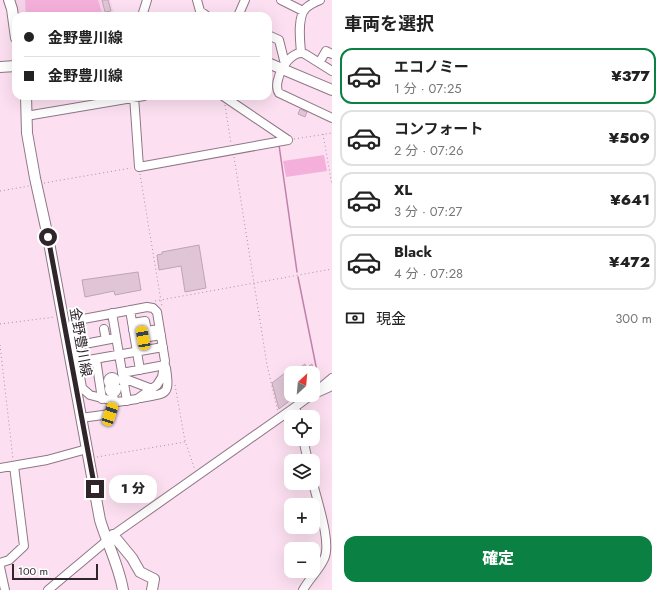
<!DOCTYPE html>
<html lang="ja">
<head>
<meta charset="utf-8">
<style>
  :root { --surface:#fff; --page:#f6f6f6; --text:#222; --muted:#767676; --line:#e0e0e0; --accent:#0b8043 }
  body { margin:0; font-family:Jost,"Noto Sans JP",sans-serif; background:var(--page); color:var(--text); height:100vh; display:flex; flex-direction:column; font-size:15px; white-space:nowrap }
  * { box-sizing:border-box; margin:0 }
  p { font-size:13px; color:var(--muted) }
  .icon { flex:none; width:22px; height:22px; fill:none; stroke:currentColor; stroke-width:2; stroke-linecap:round; stroke-linejoin:round }
  .map { position:relative; flex:1; overflow:hidden }
  .details { display:flex; flex-direction:column; background:var(--surface); width:332px }
  .details>* { flex:none }
  .hud { position:absolute; left:12px; top:12px; width:260px; height:88px; border-radius:12px; box-shadow:0 4px 16px #0002; display:grid; align-content:center; height:88px; padding:0 12px; background:var(--surface) }
  .needle { width:26px; rotate:26deg }
  .fabs { position:absolute; left:284px; top:366px; display:grid; gap:8px }
  .fabs a { display:grid; place-items:center; width:36px; height:36px; border-radius:8px; background:var(--surface); box-shadow:0 4px 16px #0002; font-size:20px }
  .scale { position:absolute; left:12px; bottom:10px; width:86px; box-sizing:border-box; padding-left:4px; border:2px solid #2f252b; border-top:0; font-size:11px; line-height:14px; white-space:nowrap; color:#2f252b; -webkit-text-stroke:3px #fff; paint-order:stroke }
  .end { position:absolute; width:18px; height:18px; margin:-9px; border:5px solid #2f252b; background:#fff; box-shadow:0 0 0 2px #fff }
  .from { border-radius:50% }
  .bubble { position:absolute; height:28px; border-radius:12px; background:var(--surface); box-shadow:0 4px 16px #0002; font-size:13px; font-weight:800; line-height:28px; text-align:center }
  .car { position:absolute; width:12px; height:24px; margin:-12px -6px; border-radius:5px; box-shadow:0 0 3px 1px #0007; background:linear-gradient(#f5c518 24%,#345 0 40%,#f5c518 0 76%,#345 0 86%,#f5c518 0) }
  .hud b { display:flex; align-items:center; gap:14px; height:38px; font-size:15px }
  .hud b+b { border-top:1px solid var(--line) }
  .hud i { width:10px; height:10px; background:var(--text) }
  ul { padding:0; list-style:none }
  li { display:flex; align-items:center; gap:12px; height:56px; margin:0 8px 6px; padding:0 4px; border:2px solid var(--line); border-radius:12px }
  li div { flex:1 }
  li b { display:block; font-size:15px }
  li em { font-style:normal; font-weight:800 }
  li.current { border-color:var(--accent) }
  li>.icon { width:36px; height:36px; stroke-width:1.5 }
  h2 { padding:0 12px; font-size:18px; line-height:48px }
  .pay { display:flex; align-items:center; gap:10px; height:44px; padding:0 12px; font-size:15px }
  .pay p { margin-inline-start:auto }
  .cta { display:flex; gap:8px; margin-top:auto; padding:8px 12px }
  .cta a { flex:1; height:46px; border-radius:12px; background:var(--accent); color:#fff; font-size:16px; font-weight:800; line-height:46px; text-align:center }
  main { display:flex; flex:1; min-height:0 }
  .map>svg:first-child { display:block }
</style>
</head>
<body>
<main>
<div class="map">
<svg width="332" height="590" viewBox="0 0 332 590">
  <rect width="100%" height="100%" fill="#fce0f1"/>
  <path fill="#f5d3e8" d="M11 0H110L115 16H16Z"/>
  <path fill="#f4b0db" d="M25 0H98L103 16H26Z
    M324 155 327 171 286 177 283 161Z"/>
  <g fill="none" stroke-linecap="round" stroke-linejoin="round">
    <path stroke="#c180aa" stroke-width="1.5" d="M279 145 297 272
      M298 277 319 381"/>
  </g>
  <path fill="#dfc5d5" stroke="#bea4b4" d="M102 0H108L111 11 105 12Z
    M300 109 307 112 305 117 298 114Z
    M199 245 206 288 185 292 181 266 159 270 157 255 162 254V252Z
    M138 272 141 290 115 295 114 291 85 297 82 280Z
    M305 364 306 368 312 364 314 373H291V395H297L279 409 272 383 294 366 296 370Z"/>
  <g fill="none" stroke-linecap="round" stroke-linejoin="round">
    <defs>
      <path id="minor" d="M197 0 200 11 207 16
        M281 0 303 11
        M142 16 147 0
        M238 16 245 0
        M268 35 279 40 285 64
        M301 52C300 41 297 16 306 8 310 4 315 2 320 0
        M319 63 326 51 332 54
        M332 71 305 54C290 47 271 82 279 93L332 118
        M134 96 139 167 288 140
        M223 96 288 140
        M26 116 144 96
        M147 307 153 308 157 312 165 361 162 377 157 385 137 399 117 402 90 395 82 388 72 329 73 323 78 320Z
        M130 310 140 370
        M112 313 127 401
        M79 319 82 333
        M132 323 145 321 147 331 159 329
        M104 329 106 340
        M133 330 141 328 143 338 161 335
        M74 346 116 338
        M96 359 102 399
        M77 362 163 347
        M122 373 165 365
        M108 381a4 4 0 1 1 8 0a4 4 0 1 1-8 0Z
        M123 378 152 389
        M109 389a4 4 0 1 1 8 0a4 4 0 1 1-8 0Z
        M320 388 332 378
        M141 398C167 393 170 396 166 368
        M295 407 298 417
        M81 418 110 414 114 402 113 393
        M303 439 308 461
        M0 468 47 460 87 449
        M0 563 9 560 24 546 14 466
        M0 567 5 590
        M48 590 116 533 295 407 310 396 332 386
        M303 590C309 579 319 570 324 559 332 543 317 501 313 483"/>
      <path id="major" d="M9 0 12 9 16 38
        M268 63 332 90
        M0 67 16 66
        M26 96 27 133 35 178 48 237 100 520C107 543 119 566 123 590
        M113 535 132 558 140 572 154 579 152 590"/>
    </defs>
    <use href="#minor" stroke="#8f7786" stroke-width="10"/>
    <use href="#major" stroke="#8f7786" stroke-width="12"/>
    <path stroke="#a6919e" stroke-width="1" stroke-dasharray="1 3" stroke-linecap="butt" d="M225 105 231 144
      M323 134 332 185
      M294 139 332 133
      M234 157 267 365 278 412
      M140 174 162 307
      M44 183 131 168
      M0 191 29 186
      M155 301 332 269
      M0 324 55 317
      M0 345 13 459
      M175 385 185 441 195 470
      M97 457 185 442"/>
    <use href="#minor" stroke="#fff" stroke-width="8"/>
    <use href="#major" stroke="#fff" stroke-width="10"/>
  </g>
  <g fill="none" stroke-linecap="round" stroke-linejoin="round">
    <path stroke="#2f252b" stroke-width="5" d="M48 237 95 489"/>
  </g>
  <g text-anchor="middle" dominant-baseline="central" stroke-width="4" stroke-linejoin="round" paint-order="stroke">
    <g font-size="14" fill="#2f252b" stroke="#fff">
      <text transform="translate(81 342) rotate(80)">金野豊川線</text>
    </g>
  </g>
</svg>
<div class="fabs">
<a><svg class="needle" viewBox="-14 -14 28 28"><path d="M0-13l5 13h-10z" fill="#e53935"/><path d="M0 13l5-13h-10z" fill="#767676"/></svg></a>
<a><svg class="icon" aria-label="locate" viewBox="0 0 24 24"><circle cx="12" cy="12" r="6"/><path d="M12 2v4M12 18v4M2 12h4M18 12h4"/></svg></a>
<a><svg class="icon" aria-label="layers" viewBox="0 0 24 24"><path d="M12 4l9 5-9 5-9-5zM3 14l9 5 9-5"/></svg></a>
<a>+</a>
<a>−</a>
</div>
<div class="scale">100 m</div>
<i class="end from" style="left:48px;top:237px"></i>
<i class="end" style="left:95px;top:489px"></i>
<div class="bubble" style="left:109px;top:475px;width:48px">1 分</div>
<i class="car" style="left:143px;top:338px;rotate:350deg"></i>
<i class="car" style="left:110px;top:414px;rotate:19deg"></i>
<div class="hud">
<b><i class="from"></i>金野豊川線</b>
<b><i></i>金野豊川線</b>
</div>
</div>
<section class="details">
<h2>車両を選択</h2>
<ul>
<li class="current"><svg class="icon" aria-label="car" viewBox="0 0 24 24"><path d="M5 17H2v-5l4-1 3-4h7l3 4 3 1v5h-3M9 17h6M6 11h13"/><circle cx="7" cy="17" r="2"/><circle cx="17" cy="17" r="2"/></svg><div><b>エコノミー</b><p>1 分 · 07:25</p></div><em>¥377</em></li>
<li><svg class="icon" aria-label="car" viewBox="0 0 24 24"><path d="M5 17H2v-5l4-1 3-4h7l3 4 3 1v5h-3M9 17h6M6 11h13"/><circle cx="7" cy="17" r="2"/><circle cx="17" cy="17" r="2"/></svg><div><b>コンフォート</b><p>2 分 · 07:26</p></div><em>¥509</em></li>
<li><svg class="icon" aria-label="car" viewBox="0 0 24 24"><path d="M5 17H2v-5l4-1 3-4h7l3 4 3 1v5h-3M9 17h6M6 11h13"/><circle cx="7" cy="17" r="2"/><circle cx="17" cy="17" r="2"/></svg><div><b>XL</b><p>3 分 · 07:27</p></div><em>¥641</em></li>
<li><svg class="icon" aria-label="car" viewBox="0 0 24 24"><path d="M5 17H2v-5l4-1 3-4h7l3 4 3 1v5h-3M9 17h6M6 11h13"/><circle cx="7" cy="17" r="2"/><circle cx="17" cy="17" r="2"/></svg><div><b>Black</b><p>4 分 · 07:28</p></div><em>¥472</em></li>
</ul>
<div class="pay"><svg class="icon" aria-label="cash" viewBox="0 0 24 24"><path d="M3 7h18v10H3z"/><circle cx="12" cy="12" r="2"/></svg>現金<p>300 m</p></div>
<div class="cta"><a>確定</a></div>
</section>
</main>
</body>
</html>
